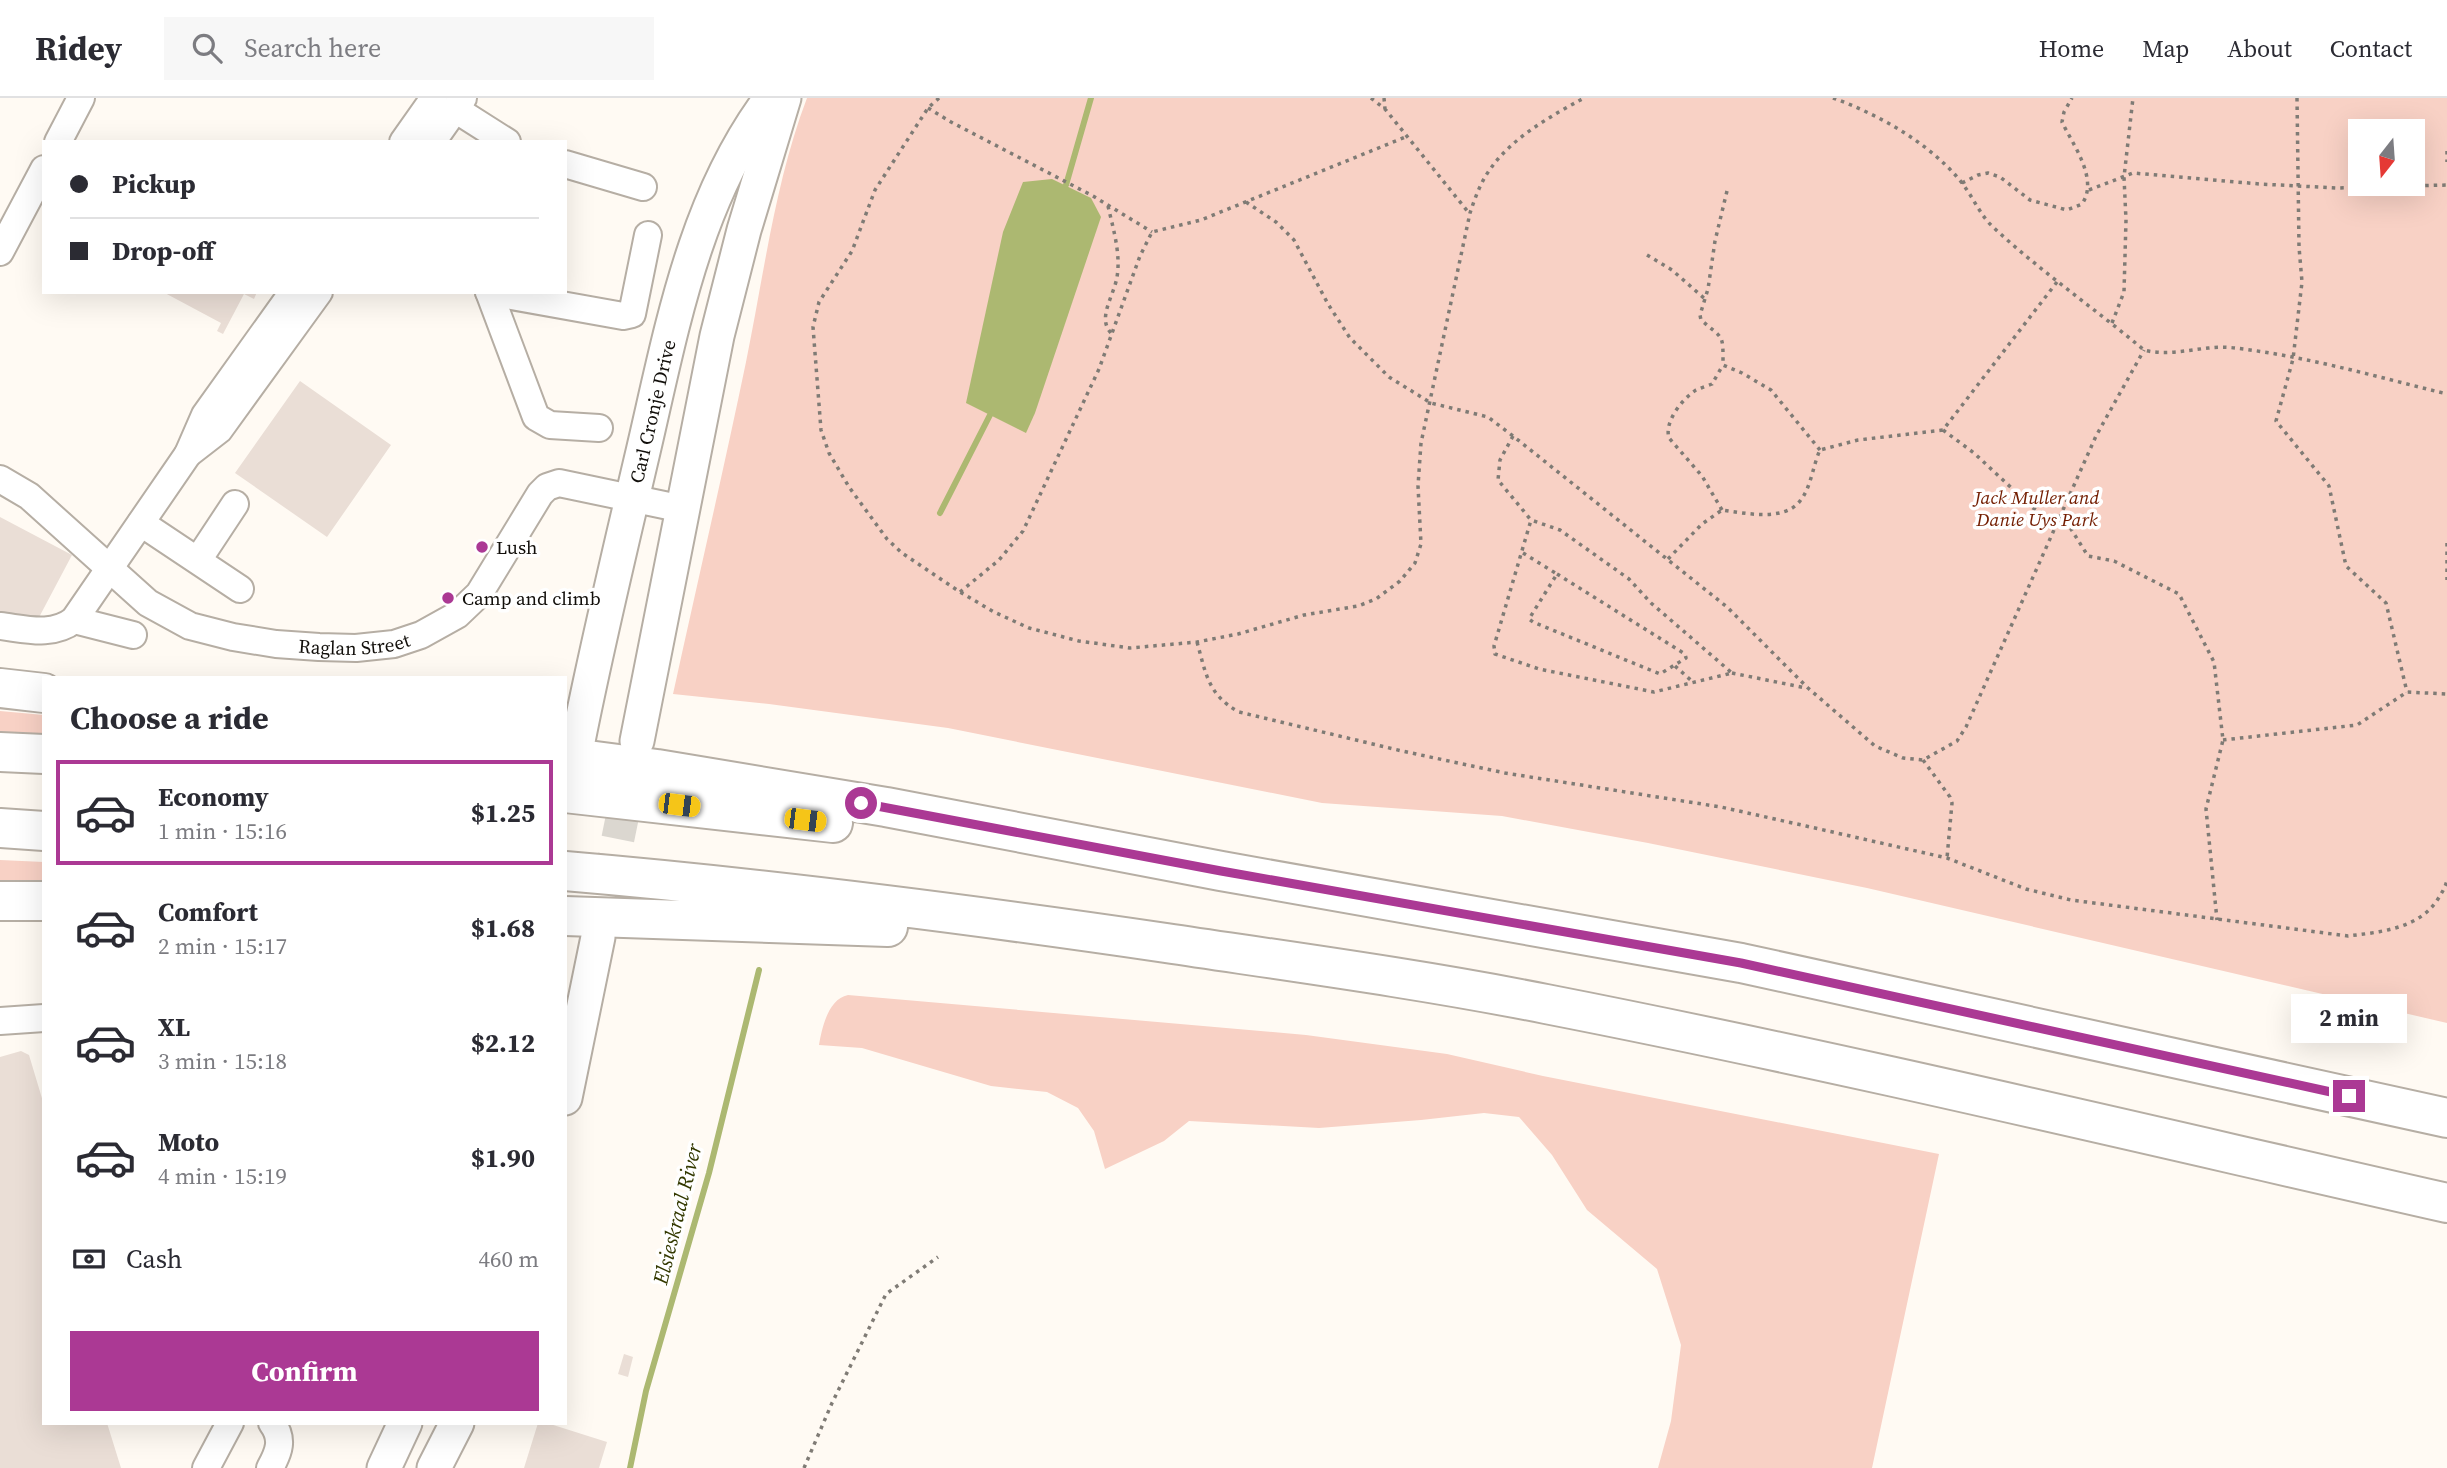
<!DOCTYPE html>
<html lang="en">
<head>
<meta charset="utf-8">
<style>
  :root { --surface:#fff; --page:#f7f7f7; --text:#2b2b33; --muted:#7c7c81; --line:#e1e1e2; --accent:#ab3994 }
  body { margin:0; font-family:"Source Serif 4",serif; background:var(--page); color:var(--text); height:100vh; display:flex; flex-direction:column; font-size:26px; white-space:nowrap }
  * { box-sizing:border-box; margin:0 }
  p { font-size:23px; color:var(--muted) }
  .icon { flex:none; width:38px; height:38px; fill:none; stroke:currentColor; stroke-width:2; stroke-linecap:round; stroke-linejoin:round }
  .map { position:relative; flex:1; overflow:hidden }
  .sheet { position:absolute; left:42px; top:578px; width:525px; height:749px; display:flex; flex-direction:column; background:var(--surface); border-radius:0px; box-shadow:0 7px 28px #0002 }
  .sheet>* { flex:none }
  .top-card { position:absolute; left:42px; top:42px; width:525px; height:154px; border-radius:0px; box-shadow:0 7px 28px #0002; display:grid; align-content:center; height:154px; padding:0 28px; background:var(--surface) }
  .needle { width:46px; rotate:197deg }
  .fabs { position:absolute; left:2348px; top:21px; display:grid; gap:14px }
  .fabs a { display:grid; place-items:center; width:77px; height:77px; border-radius:0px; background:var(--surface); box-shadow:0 7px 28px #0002; font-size:35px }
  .end { position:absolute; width:32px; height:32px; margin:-16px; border:9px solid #ab3994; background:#fff; box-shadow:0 0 0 4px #fff }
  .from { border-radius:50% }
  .bubble { position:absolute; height:49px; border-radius:0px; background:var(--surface); box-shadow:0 7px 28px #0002; font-size:23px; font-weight:700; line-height:49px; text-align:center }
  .car { position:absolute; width:21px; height:42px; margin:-21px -10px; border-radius:9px; box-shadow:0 0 5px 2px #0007; background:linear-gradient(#f5c518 24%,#345 0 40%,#f5c518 0 76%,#345 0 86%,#f5c518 0) }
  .top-card b { display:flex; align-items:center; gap:24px; height:66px; font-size:26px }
  .top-card b+b { border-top:2px solid var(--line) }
  .top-card i { width:18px; height:18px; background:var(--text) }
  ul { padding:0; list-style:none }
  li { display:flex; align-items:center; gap:21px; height:105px; margin:0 14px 10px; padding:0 14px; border:4px solid transparent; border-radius:0px }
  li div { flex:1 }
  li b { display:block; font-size:26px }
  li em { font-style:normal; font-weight:700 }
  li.active { border-color:var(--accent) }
  li>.icon { width:63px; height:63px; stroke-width:1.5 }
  h2 { padding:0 28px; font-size:32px; line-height:84px }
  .pay { display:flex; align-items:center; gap:18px; height:77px; padding:0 28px; font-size:26px }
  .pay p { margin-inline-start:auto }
  .cta { display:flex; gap:14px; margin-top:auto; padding:14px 28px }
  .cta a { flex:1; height:80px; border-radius:0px; background:var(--accent); color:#fff; font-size:28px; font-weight:700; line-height:80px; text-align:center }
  header { display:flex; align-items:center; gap:42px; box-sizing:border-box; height:98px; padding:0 35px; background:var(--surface); border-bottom:2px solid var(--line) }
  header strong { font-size:33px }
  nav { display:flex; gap:38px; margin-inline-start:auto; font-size:24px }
  .search { width:490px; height:63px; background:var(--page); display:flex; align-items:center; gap:18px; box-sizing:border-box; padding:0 24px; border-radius:0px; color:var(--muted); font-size:26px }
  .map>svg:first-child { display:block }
</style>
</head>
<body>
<header>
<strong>Ridey</strong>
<div class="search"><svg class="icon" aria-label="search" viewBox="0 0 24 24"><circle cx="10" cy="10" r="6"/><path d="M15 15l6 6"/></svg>Search here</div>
<nav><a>Home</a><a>Map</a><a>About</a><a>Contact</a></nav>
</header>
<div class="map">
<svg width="2447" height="1370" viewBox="0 0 2447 1370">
  <rect width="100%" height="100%" fill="#fffaf3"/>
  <path fill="#f8d1c5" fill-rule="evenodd" d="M807 0H2447V925L1867 790 1648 745 1502 718 1322 705 948 630 769 606 673 596C697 486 723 375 746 264 764 176 775 84 807 0ZM2361 33H2413V86H2361Z
    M0 613 44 617V640L0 638Z
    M0 762 44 764V789H0Z
    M848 897 1306 937 1447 956 1543 978 1939 1056 1872 1370H1658L1671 1323 1681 1247 1657 1171 1587 1112 1552 1057 1519 1019 1484 1015 1421 1022 1319 1030 1189 1023 1164 1043 1105 1071 1094 1033 1078 1010 1047 994 991 988 862 950 819 947C822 930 828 901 848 897Z"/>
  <path fill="#acb871" d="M1052 81 1091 100 1101 119 1035 315 1026 335 966 305 1003 134 1023 84Z"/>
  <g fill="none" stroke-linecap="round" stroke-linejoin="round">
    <path stroke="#acb871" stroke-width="6" d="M1066 87 1091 0
      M940 415 990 317
      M630 1370 646 1293 709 1075 759 872"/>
  </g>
  <path fill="#eaded6" d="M163 194H257L254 201 244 196 223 236 217 233 221 225Z
    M300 283 391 347 327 439 235 375Z
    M0 419 72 457 36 525 0 520Z
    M21 953 29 957 44 1007V1325H107L121 1370H0V959Z
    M624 1256 633 1259 628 1279 618 1276Z
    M538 1325H547L607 1344 599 1370H524Z"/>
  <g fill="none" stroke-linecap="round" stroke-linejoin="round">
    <path stroke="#dbd7d0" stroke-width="33" stroke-dasharray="33 17" stroke-linecap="butt" d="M598 839 631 676"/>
    <defs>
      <g id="minor">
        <path d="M455 11 507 44"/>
        <path d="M58 44 81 0"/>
        <path d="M403 44 434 0"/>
        <path d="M432 44 463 0"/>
        <path d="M565 66 643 89"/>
        <path d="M0 154 44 71"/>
        <path d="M489 194 623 218 632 216 648 137"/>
        <path d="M489 194 536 319 550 327 599 330"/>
        <path d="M188 356 219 332 319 194"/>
        <path id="s1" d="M0 381 29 398 148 505 190 528 233 539 276 546 319 549 356 550 394 546 421 537 457 517 479 496 540 396 547 389 559 385 683 411"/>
        <path d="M141 425 240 491"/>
        <path d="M198 462 235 406"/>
        <path d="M74 522 133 537"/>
        <path d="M0 528C26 531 52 539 74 522L188 356 205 317 293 194"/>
        <path d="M0 923 44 920"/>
        <path d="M206 1370 230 1325"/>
        <path d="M270 1370C279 1354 284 1341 272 1325"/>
      </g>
      <g id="major">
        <path id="s2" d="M578 643C597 547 620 452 642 358 671 235 693 103 771 0"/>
        <path d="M637 643 717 238 744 132 784 0"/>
        <path d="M565 1000 598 839"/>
        <path d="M384 1370 405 1325"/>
        <path d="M434 1370 457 1325"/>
      </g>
      <path id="highway" d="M0 590 44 595
        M0 654 44 656
        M565 659 657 671 886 709 1221 773 1741 865 2447 1020
        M565 695 833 725
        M0 730 44 733
        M565 773C766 790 967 816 1166 845 1293 864 1420 881 1546 906 1848 965 2147 1037 2447 1105
        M0 803H44
        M565 818 888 829"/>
    </defs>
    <use href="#minor" stroke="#b6aea4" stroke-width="30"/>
    <use href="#major" stroke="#b6aea4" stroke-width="37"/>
    <use href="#highway" stroke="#b6aea4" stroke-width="42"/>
    <path stroke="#7f7b75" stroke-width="3.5" stroke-dasharray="3.5 5" stroke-linecap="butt" d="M939 0 928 10 875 92 852 153 819 204 813 229 821 332 829 355 849 389 887 441 902 455 960 494 994 514 1029 530 1079 543 1130 550 1197 544 1238 536 1304 517 1358 508 1376 501 1400 483 1415 465 1421 446 1418 388 1421 345 1470 115C1475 100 1481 83 1491 70 1513 39 1551 18 1584 0
      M1371 0 1385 11 1469 115
      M1384 0 1385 11
      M1833 0C1880 17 1931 46 1962 85 1973 99 1980 117 1993 129 2040 173 2094 210 2144 252 2173 260 2204 246 2235 250 2305 258 2378 279 2447 296
      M2297 0 2299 149 2302 184 2293 261 2276 323 2329 388 2346 468 2386 505 2407 594
      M928 10 951 24 1093 98 1152 134
      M2447 53V64
      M1962 85 1978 77 1988 75 2000 79 2030 102 2067 112 2082 106C2099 81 2073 47 2062 24L2064 14 2072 0
      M2089 92 2133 75 2260 86 2337 90 2447 87
      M1727 93 1715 143 1708 191 1700 217 1701 222C1724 242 1723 235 1723 267L1742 275 1771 292 1820 352
      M1246 104 1276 124 1294 142 1328 206 1350 240 1389 279 1431 305 1488 319 1513 338 1727 509 1808 590 1875 648 1903 660 1923 662 1957 643 1966 629 2096 338 2144 252
      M1108 108C1113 130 1121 156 1117 179 1114 198 1096 221 1112 236
      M1647 157 1672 172 1705 201
      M2112 225 2124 194 2126 122 2124 79 2133 0
      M1943 332 1974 355 2033 410 2071 431 2088 458 2114 463 2179 496 2214 564 2223 642 2206 711 2217 822
      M1513 338 1500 362 1498 382 1531 422 1494 548 1495 556 1539 571 1654 594 1732 575 1651 505 1629 481 1560 432 1531 422
      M1722 412 1702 378 1669 340C1664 324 1682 301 1696 292 1700 290 1707 288 1712 286L1723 267
      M2447 445V482
      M1523 455 1557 476
      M1668 461 1702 426 1722 412C1744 415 1784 424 1800 403 1811 390 1813 367 1820 352L1858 342 1943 332 2057 184
      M1557 476 1685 556 1686 560 1660 576 1533 524 1529 521Z
      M960 494 999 462 1023 433 1099 271 1140 158 1152 134 1201 122 1408 38
      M1197 544C1206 576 1208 597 1239 614L1402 653 1505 675 1721 709 1806 728 1947 760 2026 791 2071 802 2348 838C2380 834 2419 831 2438 801 2442 794 2446 789 2447 781
      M1675 568 1694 585
      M1732 575 1806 590
      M2223 642 2357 627 2407 594 2447 596
      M1923 662 1950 699 1952 705 1947 760
      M804 1370 832 1305 886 1196 938 1159"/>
    <use href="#minor" stroke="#fff" stroke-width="26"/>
    <use href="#major" stroke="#fff" stroke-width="33"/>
    <use href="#highway" stroke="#fff" stroke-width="38"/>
  </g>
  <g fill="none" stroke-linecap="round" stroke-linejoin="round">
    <path stroke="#ab3994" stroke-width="9" d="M861 705 1221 773 1741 865 2349 998"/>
  </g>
  <g fill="#ab3994" stroke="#fff" stroke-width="2.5">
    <circle cx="482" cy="449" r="7"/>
    <circle cx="448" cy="500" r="7"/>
  </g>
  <g text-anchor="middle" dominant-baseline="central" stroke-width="7" stroke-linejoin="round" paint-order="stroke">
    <g font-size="19" fill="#110e0a" stroke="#fff">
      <text stroke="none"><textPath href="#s2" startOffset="338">Carl Cronje Drive</textPath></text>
      <text stroke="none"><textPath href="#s1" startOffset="408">Raglan Street</textPath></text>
    </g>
    <g font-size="19" font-style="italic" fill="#731d01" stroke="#fff">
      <text x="2037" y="399">Jack Muller and<tspan x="2037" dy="22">Danie Uys Park</tspan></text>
    </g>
    <g font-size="19" fill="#110e0a" stroke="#fff" text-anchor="start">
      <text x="496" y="449">Lush</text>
      <text x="462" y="500">Camp and climb</text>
    </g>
    <g font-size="21" font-style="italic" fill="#333900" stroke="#fff">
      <text transform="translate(677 1116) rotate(-76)">Elsieskraal River</text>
    </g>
  </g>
</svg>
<div class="fabs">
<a><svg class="needle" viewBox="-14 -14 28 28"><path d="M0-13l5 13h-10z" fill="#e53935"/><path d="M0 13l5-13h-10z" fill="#7c7c81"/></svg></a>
</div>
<i class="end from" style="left:861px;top:705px"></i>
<i class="end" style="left:2349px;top:998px"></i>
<div class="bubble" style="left:2291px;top:896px;width:116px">2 min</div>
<i class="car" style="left:679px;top:707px;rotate:97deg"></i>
<i class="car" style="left:805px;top:722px;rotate:97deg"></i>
<div class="top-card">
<b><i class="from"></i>Pickup</b>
<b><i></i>Drop-off</b>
</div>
<section class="sheet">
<h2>Choose a ride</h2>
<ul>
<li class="active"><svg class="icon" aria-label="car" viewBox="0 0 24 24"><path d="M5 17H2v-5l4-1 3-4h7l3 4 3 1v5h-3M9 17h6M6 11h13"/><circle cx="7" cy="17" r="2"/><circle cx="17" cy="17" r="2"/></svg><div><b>Economy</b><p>1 min · 15:16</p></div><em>$1.25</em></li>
<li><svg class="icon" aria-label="car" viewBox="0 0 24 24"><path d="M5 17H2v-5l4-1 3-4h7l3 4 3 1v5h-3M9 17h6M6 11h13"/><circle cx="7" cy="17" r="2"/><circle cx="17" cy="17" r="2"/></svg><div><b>Comfort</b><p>2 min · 15:17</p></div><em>$1.68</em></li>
<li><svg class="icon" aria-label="car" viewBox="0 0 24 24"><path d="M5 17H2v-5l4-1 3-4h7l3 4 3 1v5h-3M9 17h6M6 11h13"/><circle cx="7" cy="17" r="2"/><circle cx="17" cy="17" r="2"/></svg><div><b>XL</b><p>3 min · 15:18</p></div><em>$2.12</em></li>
<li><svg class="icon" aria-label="car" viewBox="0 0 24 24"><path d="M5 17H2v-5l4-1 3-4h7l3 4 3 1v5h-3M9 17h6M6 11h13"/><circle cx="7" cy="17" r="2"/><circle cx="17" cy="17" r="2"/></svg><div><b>Moto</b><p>4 min · 15:19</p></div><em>$1.90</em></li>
</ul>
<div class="pay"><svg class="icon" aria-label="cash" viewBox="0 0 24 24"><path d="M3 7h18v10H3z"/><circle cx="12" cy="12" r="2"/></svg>Cash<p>460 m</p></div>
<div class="cta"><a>Confirm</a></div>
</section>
</div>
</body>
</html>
